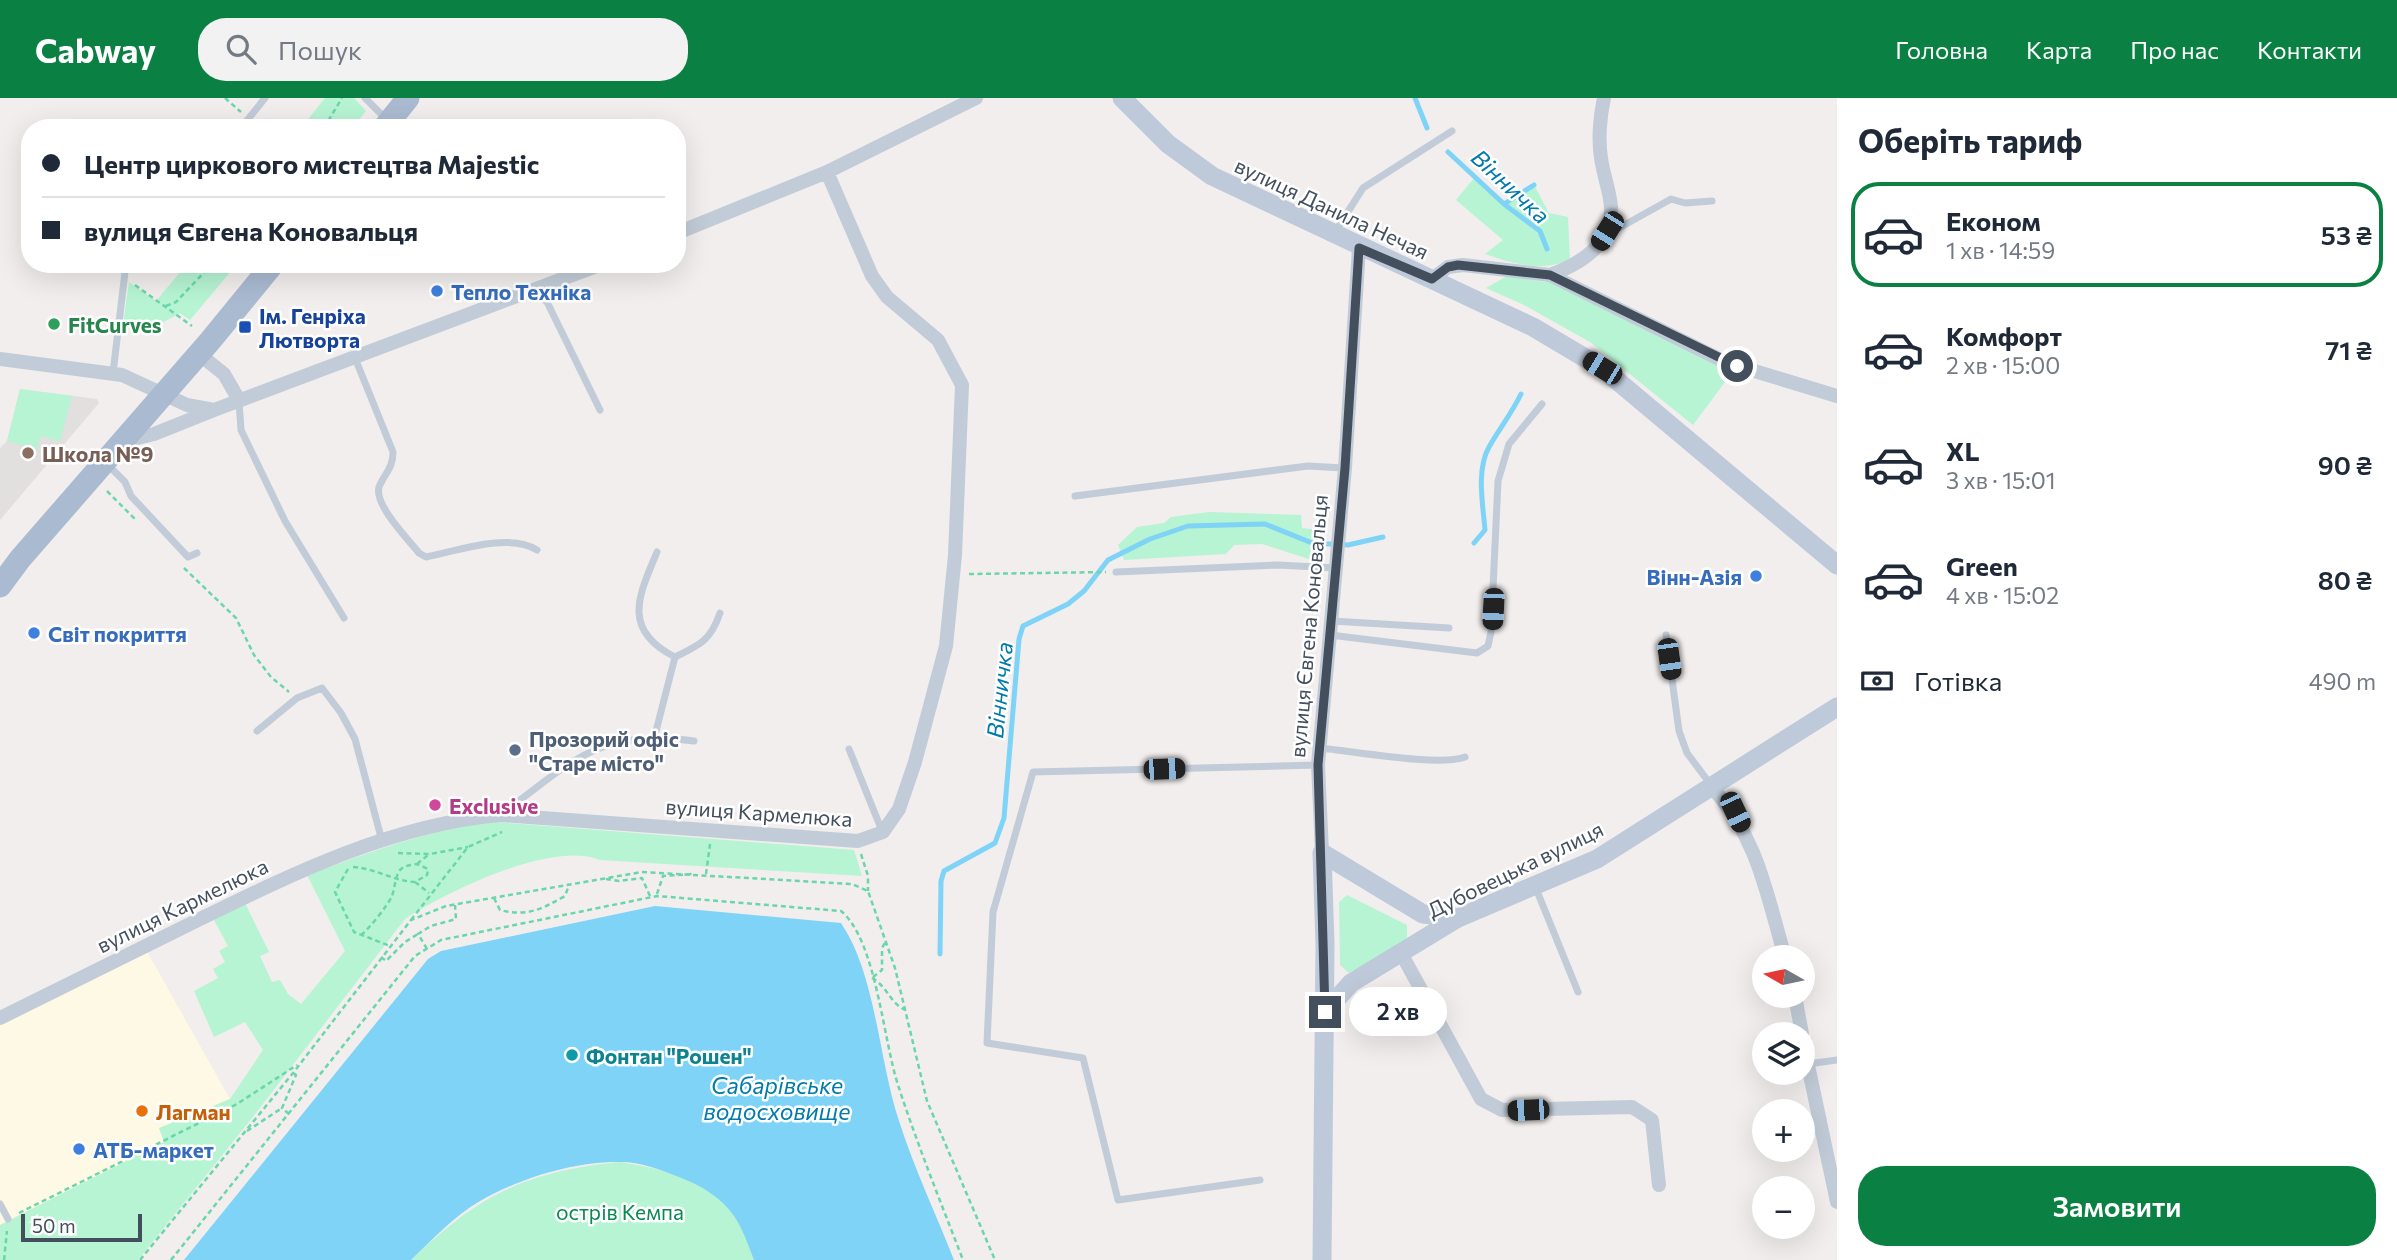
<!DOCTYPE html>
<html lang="uk">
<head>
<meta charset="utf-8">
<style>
  :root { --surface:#fff; --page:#f2f2f3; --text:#1f2937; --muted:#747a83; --line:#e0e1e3; --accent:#0b8043 }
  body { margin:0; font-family:Commissioner,sans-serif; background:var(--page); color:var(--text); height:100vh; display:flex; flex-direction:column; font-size:26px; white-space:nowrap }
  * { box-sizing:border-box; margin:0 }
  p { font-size:23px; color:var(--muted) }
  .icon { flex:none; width:38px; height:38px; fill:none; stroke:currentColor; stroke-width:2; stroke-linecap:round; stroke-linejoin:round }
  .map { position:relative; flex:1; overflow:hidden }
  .sheet { display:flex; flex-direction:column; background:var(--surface); width:560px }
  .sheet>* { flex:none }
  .top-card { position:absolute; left:21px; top:21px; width:665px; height:154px; border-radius:28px; box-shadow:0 7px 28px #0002; display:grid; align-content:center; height:154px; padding:0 21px; background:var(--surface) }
  .needle { width:46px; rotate:279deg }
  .tools { position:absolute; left:1752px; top:847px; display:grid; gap:14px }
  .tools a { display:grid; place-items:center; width:63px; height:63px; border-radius:50%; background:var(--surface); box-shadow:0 7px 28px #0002; font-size:35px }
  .scale { position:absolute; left:21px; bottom:18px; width:121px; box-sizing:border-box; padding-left:7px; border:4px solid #444f5e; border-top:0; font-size:19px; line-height:24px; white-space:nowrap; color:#444f5e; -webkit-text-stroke:5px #fff; paint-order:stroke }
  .end { position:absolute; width:32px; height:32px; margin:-16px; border:9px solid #444f5e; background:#fff; box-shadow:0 0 0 4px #fff }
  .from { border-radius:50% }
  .bubble { position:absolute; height:49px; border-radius:24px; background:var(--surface); box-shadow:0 7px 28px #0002; font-size:23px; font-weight:600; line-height:49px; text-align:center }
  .car { position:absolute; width:21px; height:42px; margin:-21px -10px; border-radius:9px; box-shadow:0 0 5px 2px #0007; background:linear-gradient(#222 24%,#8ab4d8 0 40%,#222 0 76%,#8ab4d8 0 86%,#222 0) }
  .top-card b { display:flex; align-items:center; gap:24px; height:66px; font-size:26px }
  .top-card b+b { border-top:2px solid var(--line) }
  .top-card i { width:18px; height:18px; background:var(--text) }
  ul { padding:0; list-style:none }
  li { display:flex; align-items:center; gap:21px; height:105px; margin:0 14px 10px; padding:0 7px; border:4px solid transparent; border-radius:28px }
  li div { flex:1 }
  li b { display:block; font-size:26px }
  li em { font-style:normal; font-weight:600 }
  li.current { border-color:var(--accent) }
  li>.icon { width:63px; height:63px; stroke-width:1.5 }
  h2 { padding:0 21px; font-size:32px; line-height:84px }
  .pay { display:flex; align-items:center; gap:18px; height:77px; padding:0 21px; font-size:26px }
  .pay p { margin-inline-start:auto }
  .action { display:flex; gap:14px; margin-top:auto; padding:14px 21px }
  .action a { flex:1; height:80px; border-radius:28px; background:var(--accent); color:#fff; font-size:28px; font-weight:600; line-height:80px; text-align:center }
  header { display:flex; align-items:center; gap:42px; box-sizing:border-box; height:98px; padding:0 35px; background:var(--accent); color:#fff }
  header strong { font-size:33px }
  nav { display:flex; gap:38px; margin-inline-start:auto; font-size:24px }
  .search { width:490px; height:63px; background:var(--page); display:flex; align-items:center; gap:18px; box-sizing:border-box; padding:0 24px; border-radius:28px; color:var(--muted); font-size:26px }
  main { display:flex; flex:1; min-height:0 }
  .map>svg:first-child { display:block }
</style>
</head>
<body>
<header>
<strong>Cabway</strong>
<div class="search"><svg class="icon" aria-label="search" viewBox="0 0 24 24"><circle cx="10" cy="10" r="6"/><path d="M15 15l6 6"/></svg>Пошук</div>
<nav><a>Головна</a><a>Карта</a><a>Про нас</a><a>Контакти</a></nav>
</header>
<main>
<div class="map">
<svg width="1837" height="1162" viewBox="0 0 1837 1162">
  <rect width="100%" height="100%" fill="#f1eeed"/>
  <path fill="#fef9e4" d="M144 848 230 1001 160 1030 164 1044 0 1127V920Z"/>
  <path fill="#e2dfdf" d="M20 291 97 301 99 305 0 422V350L7 343Z"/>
  <path fill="#b6f4d3" d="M325 0H354L366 13 352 30H301Z
    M1475 79 1504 106 1534 87 1549 115 1568 119 1570 162C1540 174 1514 166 1485 156L1503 142 1456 102Z
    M187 166H237L190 222 180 215 151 231 137 234 123 226 129 184 156 203Z
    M1550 177 1737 268 1693 327 1590 244 1522 206 1486 190 1507 178 1545 184Z
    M20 291 72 298 60 343 40 338 37 352 7 343Z
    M1209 414 1301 417 1302 430 1318 432 1315 463 1262 446 1234 447 1226 456 1124 462 1118 447 1137 429 1164 425 1171 419Z
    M496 724 854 752 862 778 600 762C552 742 446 794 405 821L252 1020 138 1162H0V1127L164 1044 159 1030 230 1001 263 952 245 924 214 939 194 893 218 880 213 871 225 864 219 853 228 848 214 822 245 805 269 854 260 858 272 884 280 882 288 896 301 906 345 853 307 777C369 755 431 730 496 724Z
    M1347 797 1407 827V843L1349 875 1340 867 1339 804Z
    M619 1064C660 1070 708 1081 734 1117 743 1130 748 1147 754 1162H411C479 1097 524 1074 619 1064Z"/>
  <path fill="#7ed3f7" d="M655 808 841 825C876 876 879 964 899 1023 914 1070 936 1116 954 1162H754C748 1147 743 1131 734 1118 721 1099 700 1087 679 1079 659 1071 638 1063 617 1064 572 1064 518 1081 480 1103 454 1118 432 1142 411 1162H184L428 861 441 853Z"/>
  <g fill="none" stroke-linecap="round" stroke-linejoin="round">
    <path stroke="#7ed3f7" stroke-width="5" d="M1415 0 1427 30
      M1448 54 1504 106 1540 133 1547 151
      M1504 106 1534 87
      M1474 445 1485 432C1483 407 1476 372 1489 349 1499 331 1512 315 1521 296
      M940 856 941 783 944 773 995 745 1004 720 1019 541 1023 528 1068 506 1084 493 1108 462 1150 441 1188 428 1265 426 1312 445 1348 447 1383 439"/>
    <path stroke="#6ad6aa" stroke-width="2.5" stroke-dasharray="5 3.5" stroke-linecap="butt" d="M225 0 241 14
      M324 30 342 0
      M135 187 192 228
      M166 208 176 204 212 166
      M107 393 137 423
      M184 470 236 520 254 557 271 579 289 594
      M969 476 1106 474
      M398 755 430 756 468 749
      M861 756 868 778V793
      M417 766 428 757
      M353 769C375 770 393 783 415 784L427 777 428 771 417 766C411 767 406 767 401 771 395 777 395 790 392 798 388 807 369 831 361 837
      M348 771 335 794 354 834 390 848
      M706 776 710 746
      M606 781 619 783 642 780 650 798
      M415 784 429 795
      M657 796 663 778 693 776
      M494 800 500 812C527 819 542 811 565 798L569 787
      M411 822 468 749 502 734
      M427 851 418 836 431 828 456 821 455 807
      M381 859 386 863 405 844 418 836
      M873 879 882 872V850L886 843
      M872 880C888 889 889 904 905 912
      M289 1016 282 1010 296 977 293 975
      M247 1033 282 1010
      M19 1115 237 1006 297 967
      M4 1162 7 1133
      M140 1162 293 975 411 822 446 808 642 774 852 786 868 793 895 870 927 1003 995 1162
      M171 1162 415 858 441 842 657 798 841 813C877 843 883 944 899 990 918 1048 941 1105 963 1162"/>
    <path stroke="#c2ccd8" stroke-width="7" d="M365 0 386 21
      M241 30 265 0
      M1607 133 1619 130 1671 101 1685 105 1712 103
      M1335 134 1363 90 1452 33
      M535 194 547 204 600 312
      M355 260 393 354C393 371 384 376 379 389 374 407 408 441 419 455L426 459C457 453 508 434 537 452
      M113 275 125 174 131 166
      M239 303 241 332 285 423 344 520
      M106 365 125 384 131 398 188 459 197 455
      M1075 398 1308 368 1344 370
      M657 454C638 499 622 532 675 559 700 547 711 542 720 515
      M1116 474 1278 467 1336 470
      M1332 523 1449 530
      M1330 537 1477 555 1488 548 1491 534 1498 383 1509 346 1542 306
      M1666 537 1679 633 1687 655 1711 687
      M257 633 297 600 322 590 341 615 355 641 382 743
      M655 637 675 559
      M1320 650C1353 653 1440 669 1465 659
      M849 651 882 733
      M502 716C572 663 600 630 694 643
      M1535 788 1578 894
      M1808 966 1837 962
      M1260 1082 1118 1102 1083 960 987 945 993 814 1033 674 1318 667
      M0 1106 8 1121"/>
    <path stroke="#c2ccd8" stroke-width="14" d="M677 135 827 74 976 0
      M1550 177C1580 166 1613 146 1611 109 1610 93 1603 76 1601 60 1598 42 1600 18 1604 0
      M1432 181 1448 169 1463 167 1550 177 1725 264 1837 298
      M199 256 224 276 239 302
      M0 261 122 277 187 307 214 312 602 166
      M125 343 154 336 214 312
      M1711 688C1758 740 1766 794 1785 859
      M1322 755 1318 667 1345 370 1359 150
      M1401 855 1481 1001 1502 1012 1632 1009 1652 1022 1659 1087
      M1795 898 1802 936
      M0 920C65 888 131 855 196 823 292 776 393 726 501 717L858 743 883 734 899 711 915 664 946 548 955 457 962 287 938 242 887 199 872 178 827 74
      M1802 939 1837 1104"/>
    <path stroke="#bec9da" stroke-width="19" d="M1122 0 1168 46 1212 78 1533 229 1602 270 1837 467
      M1322 755 1325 847 1322 1162
      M1322 755 1423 816 1458 820
      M1325 914 1351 885 1458 820 1597 761 1837 609"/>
    <path stroke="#aabad1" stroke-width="23" d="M384 30 408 0
      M0 488 20 461 210 243 273 166"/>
  </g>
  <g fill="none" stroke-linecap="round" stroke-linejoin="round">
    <path stroke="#444f5e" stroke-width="9" d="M1325 914 1318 667 1345 370 1359 150 1432 181 1448 169 1458 167 1550 177 1737 268"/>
  </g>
  <g fill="#3f7fe0" stroke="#fff" stroke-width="2.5">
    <circle cx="437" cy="193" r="7"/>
    <circle cx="1756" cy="478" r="7"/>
    <circle cx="34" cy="535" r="7"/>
    <circle cx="79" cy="1051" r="7"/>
  </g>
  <circle fill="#2e9e5b" stroke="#fff" stroke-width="2.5" cx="54" cy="226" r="7"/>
  <rect fill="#1a4fb4" stroke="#fff" stroke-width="2.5" x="238" y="222" width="14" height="14" rx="3.5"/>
  <circle fill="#8d6e63" stroke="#fff" stroke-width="2.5" cx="28" cy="355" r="7"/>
  <circle fill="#5c6f8a" stroke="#fff" stroke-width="2.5" cx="515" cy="652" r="7"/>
  <circle fill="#d1479c" stroke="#fff" stroke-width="2.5" cx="435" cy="707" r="7"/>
  <circle fill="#0f9aa8" stroke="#fff" stroke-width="2.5" cx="572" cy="957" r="7"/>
  <circle fill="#e8710a" stroke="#fff" stroke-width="2.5" cx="142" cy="1013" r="7"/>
  <g text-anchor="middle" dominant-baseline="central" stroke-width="5" stroke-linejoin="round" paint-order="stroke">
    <g font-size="21" fill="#444f5e" stroke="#fff">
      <text transform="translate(1332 110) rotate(25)">вулиця Данила Нечая</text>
      <text transform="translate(1308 528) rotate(-85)">вулиця Євгена Коновальця</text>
      <text transform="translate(759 714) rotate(4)">вулиця Кармелюка</text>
      <text transform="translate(1515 771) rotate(-26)">Дубовецька вулиця</text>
      <text transform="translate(182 807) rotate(-26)">вулиця Кармелюка</text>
    </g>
    <g font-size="21" font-weight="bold" fill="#366cbe" stroke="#fff" text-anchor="start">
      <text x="451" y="193">Тепло Техніка</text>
      <text x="1742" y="478" text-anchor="end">Вінн-Азія</text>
      <text x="48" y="535">Світ покриття</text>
      <text x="93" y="1051">АТБ-маркет</text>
    </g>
    <g font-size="21" font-weight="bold" fill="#164399" stroke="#fff" text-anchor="start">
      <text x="259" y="217">Ім. Генріха<tspan x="259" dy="24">Лютворта</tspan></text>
    </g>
    <g font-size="21" font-weight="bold" fill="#27864d" stroke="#fff" text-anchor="start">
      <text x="68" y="226">FitCurves</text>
    </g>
    <g font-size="21" font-weight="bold" fill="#785e54" stroke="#fff" text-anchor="start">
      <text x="42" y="355">Школа №9</text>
    </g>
    <g font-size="21" font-weight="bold" fill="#4e5e75" stroke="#fff" text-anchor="start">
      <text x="529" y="640">Прозорий офіс<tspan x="529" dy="24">"Старе місто"</tspan></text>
    </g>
    <g font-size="21" font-weight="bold" fill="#b23c85" stroke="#fff" text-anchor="start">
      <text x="449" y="707">Exclusive</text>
    </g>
    <g font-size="21" font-weight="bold" fill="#0d838f" stroke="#fff" text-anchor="start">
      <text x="586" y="957">Фонтан "Рошен"</text>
    </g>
    <g font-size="21" font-weight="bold" fill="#c56008" stroke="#fff" text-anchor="start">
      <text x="156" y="1013">Лагман</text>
    </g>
    <g font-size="21" fill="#0b8854" stroke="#fff">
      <text x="620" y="1113">острів Кемпа</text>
    </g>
    <g font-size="23" font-style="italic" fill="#017aac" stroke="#fff">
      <text transform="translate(1511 88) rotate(43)">Вінничка</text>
      <text transform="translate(999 592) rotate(-84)">Вінничка</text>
      <text x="777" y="987">Сабарівське<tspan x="777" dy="26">водосховище</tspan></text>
    </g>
  </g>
</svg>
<div class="tools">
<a><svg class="needle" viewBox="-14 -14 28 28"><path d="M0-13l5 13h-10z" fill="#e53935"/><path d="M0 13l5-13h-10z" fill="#747a83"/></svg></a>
<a><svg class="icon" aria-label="layers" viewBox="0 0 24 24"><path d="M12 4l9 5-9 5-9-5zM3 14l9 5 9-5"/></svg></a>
<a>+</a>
<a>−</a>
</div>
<div class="scale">50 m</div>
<i class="end from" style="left:1737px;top:268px"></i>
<i class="end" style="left:1325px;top:914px"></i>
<div class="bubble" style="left:1349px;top:889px;width:98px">2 хв</div>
<i class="car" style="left:1607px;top:133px;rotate:212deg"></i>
<i class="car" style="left:1602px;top:270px;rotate:301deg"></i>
<i class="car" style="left:1493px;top:511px;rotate:183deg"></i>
<i class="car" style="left:1669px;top:561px;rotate:172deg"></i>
<i class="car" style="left:1164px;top:671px;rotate:88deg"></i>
<i class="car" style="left:1735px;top:714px;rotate:155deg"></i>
<i class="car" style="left:1528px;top:1012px;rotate:268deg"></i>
<div class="top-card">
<b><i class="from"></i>Центр циркового мистецтва Majestic</b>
<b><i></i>вулиця Євгена Коновальця</b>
</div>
</div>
<section class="sheet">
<h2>Оберіть тариф</h2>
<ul>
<li class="current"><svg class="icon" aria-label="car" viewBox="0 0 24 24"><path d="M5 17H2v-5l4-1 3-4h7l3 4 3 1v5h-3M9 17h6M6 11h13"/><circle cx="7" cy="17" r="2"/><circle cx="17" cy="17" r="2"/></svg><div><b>Економ</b><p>1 хв · 14:59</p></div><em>53 ₴</em></li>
<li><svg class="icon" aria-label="car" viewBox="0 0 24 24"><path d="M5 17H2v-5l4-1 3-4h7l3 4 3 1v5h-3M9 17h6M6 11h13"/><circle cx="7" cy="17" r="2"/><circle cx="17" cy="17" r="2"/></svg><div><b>Комфорт</b><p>2 хв · 15:00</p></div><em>71 ₴</em></li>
<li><svg class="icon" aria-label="car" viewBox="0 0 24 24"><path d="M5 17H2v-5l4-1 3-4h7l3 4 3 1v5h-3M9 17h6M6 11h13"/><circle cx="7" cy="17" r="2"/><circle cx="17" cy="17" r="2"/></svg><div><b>XL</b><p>3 хв · 15:01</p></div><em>90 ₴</em></li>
<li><svg class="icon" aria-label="car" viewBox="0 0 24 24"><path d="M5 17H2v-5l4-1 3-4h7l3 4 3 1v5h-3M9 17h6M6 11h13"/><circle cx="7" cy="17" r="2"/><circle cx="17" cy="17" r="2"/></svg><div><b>Green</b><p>4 хв · 15:02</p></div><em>80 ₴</em></li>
</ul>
<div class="pay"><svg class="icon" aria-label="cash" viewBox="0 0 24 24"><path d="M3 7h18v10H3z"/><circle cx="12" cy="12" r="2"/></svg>Готівка<p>490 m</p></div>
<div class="action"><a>Замовити</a></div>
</section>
</main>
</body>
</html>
